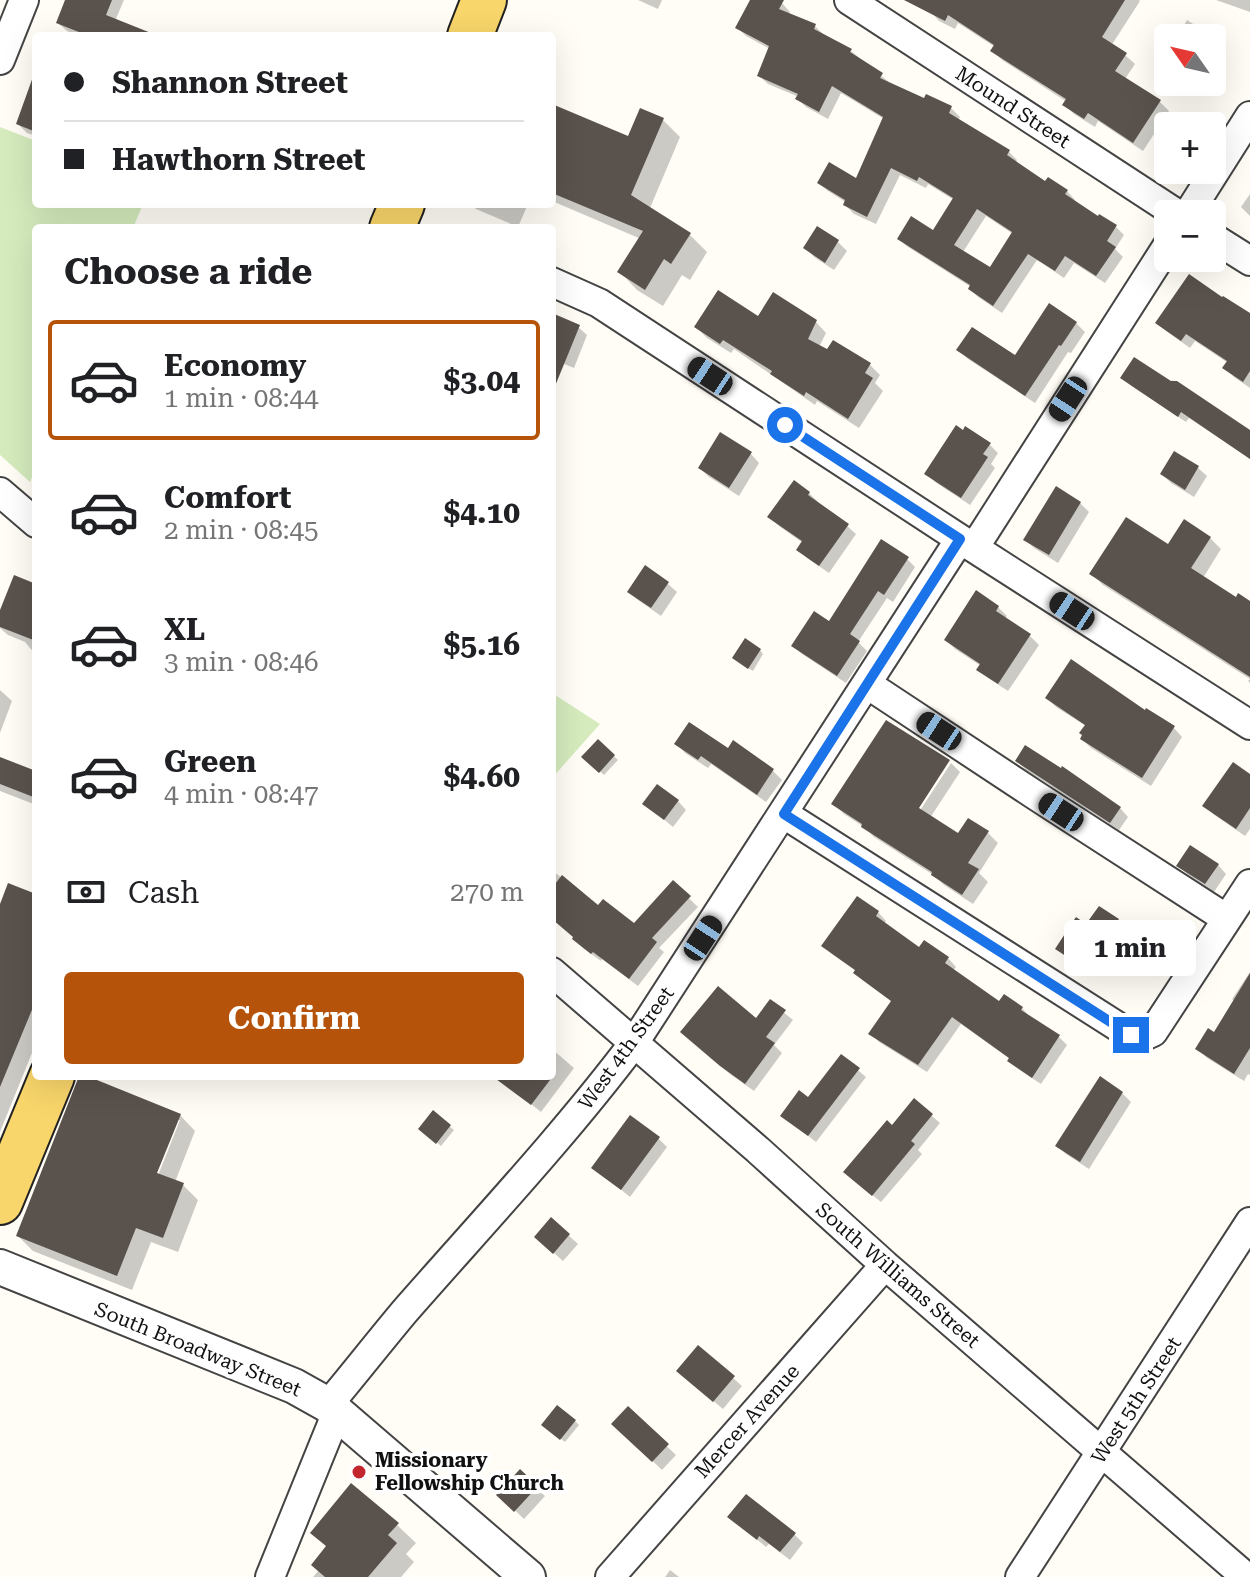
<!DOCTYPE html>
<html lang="en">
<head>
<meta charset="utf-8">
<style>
  :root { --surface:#fff; --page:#f6f6f6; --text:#202124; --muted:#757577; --line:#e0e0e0; --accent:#b45309 }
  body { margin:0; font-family:"Roboto Serif",serif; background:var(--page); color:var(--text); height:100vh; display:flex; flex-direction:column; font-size:30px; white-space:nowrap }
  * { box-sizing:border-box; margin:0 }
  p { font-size:26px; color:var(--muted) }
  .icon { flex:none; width:44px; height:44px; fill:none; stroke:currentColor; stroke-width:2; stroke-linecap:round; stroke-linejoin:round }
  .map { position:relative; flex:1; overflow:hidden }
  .panel { position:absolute; left:32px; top:224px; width:524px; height:856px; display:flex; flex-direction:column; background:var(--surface); border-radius:8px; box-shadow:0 8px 32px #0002 }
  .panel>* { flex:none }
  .hud { position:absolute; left:32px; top:32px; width:524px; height:176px; border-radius:8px; box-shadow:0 8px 32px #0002; display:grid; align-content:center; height:176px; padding:0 32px; background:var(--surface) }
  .needle { width:52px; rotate:304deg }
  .buttons { position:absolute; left:1154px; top:24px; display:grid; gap:16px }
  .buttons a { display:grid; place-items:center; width:72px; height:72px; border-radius:8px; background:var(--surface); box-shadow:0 8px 32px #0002; font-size:40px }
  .end { position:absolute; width:36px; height:36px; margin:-18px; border:10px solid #1a73e8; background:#fff; box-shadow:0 0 0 4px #fff }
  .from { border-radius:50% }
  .bubble { position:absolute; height:56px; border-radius:8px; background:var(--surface); box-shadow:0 8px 32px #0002; font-size:26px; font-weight:700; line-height:56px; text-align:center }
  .car { position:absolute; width:24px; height:48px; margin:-24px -12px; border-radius:10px; box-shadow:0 0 6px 2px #0007; background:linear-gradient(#222 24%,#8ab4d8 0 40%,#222 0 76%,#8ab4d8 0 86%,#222 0) }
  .hud b { display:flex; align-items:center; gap:28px; height:76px; font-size:30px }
  .hud b+b { border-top:2px solid var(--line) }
  .hud i { width:20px; height:20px; background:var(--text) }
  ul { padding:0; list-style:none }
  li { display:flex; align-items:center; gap:24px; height:120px; margin:0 16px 12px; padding:0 16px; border:4px solid transparent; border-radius:8px }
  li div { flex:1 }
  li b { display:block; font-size:30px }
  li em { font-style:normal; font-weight:700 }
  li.current { border-color:var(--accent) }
  li>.icon { width:72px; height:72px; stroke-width:1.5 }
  h2 { padding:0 32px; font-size:36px; line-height:96px }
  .pay { display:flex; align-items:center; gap:20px; height:88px; padding:0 32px; font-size:30px }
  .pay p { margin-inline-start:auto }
  .action { display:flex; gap:16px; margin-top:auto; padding:16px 32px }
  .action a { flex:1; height:92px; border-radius:8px; background:var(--accent); color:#fff; font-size:32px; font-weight:700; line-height:92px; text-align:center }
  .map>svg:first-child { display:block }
</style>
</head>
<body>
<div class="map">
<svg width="1250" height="1577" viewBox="0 0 1250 1577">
  <rect width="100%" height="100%" fill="#fffdf5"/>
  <path fill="#d5ebbd" d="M0 127 36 141V204H143L133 228H36V467L30 482 0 455Z
    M552 693 600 724 552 778Z"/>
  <path fill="#0003" fill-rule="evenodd" d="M67 0H124L115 21 136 36H79L67 31 58 23Z
    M638 0H662L658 9Z
    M752 0H775L782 3 790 12 788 15 815 26 823 34 851 51 890 83 925 100 951 108 960 117 958 121 1009 152 1017 160 1015 163 1046 184 1067 191 1075 200 1074 202 1099 219 1100 217 1116 227 1124 235 1115 249 1123 257 1105 283 1074 263 1064 278 1037 260 1002 313 978 297 970 289 971 287 908 247 899 239 934 232 954 200 928 184 926 188 900 175 876 224 854 214 845 205 847 203 828 191 819 183 857 181 884 119 841 93 828 119 806 107 798 99 799 97 768 84 759 76 770 49 746 36 737 27ZM986 216 1013 234 990 270 963 252Z
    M921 0H1139L1140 1 1111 46 1125 55 1135 64 1125 79 1159 101 1169 111 1143 151 1098 121 1095 127 1074 114 1065 105 1067 102 1002 60 992 50 995 47 958 23 955 29 939 21Z
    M1216 0H1250V12Z
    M1187 20 1210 35 1219 44 1212 55V38L1177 37Z
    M36 97V136L27 133 18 124Z
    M552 106 629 138 662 119 680 137 650 208 690 235 707 252 690 280 682 275 663 306 637 290 620 272 641 239 552 201Z
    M1250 194V216L1241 207Z
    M471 204H528L518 227 476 209Z
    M838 242 847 251 834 270 814 257 806 248Z
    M1250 317V388L1234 377 1225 368 1228 363 1195 341 1190 348 1166 331 1158 323Z
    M552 318 578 327 587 335 574 368 552 359Z
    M759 318 816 322 826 333 819 347 870 365 880 375 875 383 883 391 859 428 817 401 815 405 734 349 731 353 707 338 696 327Z
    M1076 323 1085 332 1071 353 1068 352 1035 403 968 359 959 350 1016 358Z
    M1172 380 1250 432V459L1189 418 1186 422 1130 385 1171 383Z
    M989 444 998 453 991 464 995 468 970 505 935 482 927 473Z
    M751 454 759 463 739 496 709 477 700 468Z
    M1198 468 1207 476 1194 497 1171 483 1162 474Z
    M809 493 818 502 817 504 847 526 856 534 829 573 807 558 799 549 803 543 779 526 770 517Z
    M1080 503 1089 512 1058 563 1034 548 1026 540Z
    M1184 522 1210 538 1221 549 1203 578 1236 599 1250 603V683L1248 681 1250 679 1103 585 1092 574 1168 546Z
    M907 559 915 567 893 602 887 598 858 642 867 651 846 683 802 654 794 646 830 624Z
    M668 584 677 592 661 616 638 600 629 592Z
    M36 586V655L25 642 8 635 0 628V615Z
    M998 607 1007 616 1005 619 1030 636 1039 645 1008 691 988 678 979 669 981 666 955 649 946 640Z
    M760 650 763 654 753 671 738 662Z
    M0 690 12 701 0 733Z
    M1047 698 1146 713 1174 728 1182 737 1151 786 1091 748 1082 739 1086 726 1056 707Z
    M598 741 618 760 604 775 584 757Z
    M733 743 773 771 782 780 766 802 711 764 708 768 685 753 677 744 728 751Z
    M0 759 36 773V805L0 791Z
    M1017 761 1120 808 1128 817 1119 830 1026 770Z
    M951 763 960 772 930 818 958 836 988 833 998 843 979 873 988 882 973 904 944 885 935 876 874 837 864 827 844 814 834 804 911 815 915 818Z
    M1250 777V829L1245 836 1213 814 1205 805Z
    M678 801 686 810 673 827 645 804Z
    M1218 865 1226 874 1214 892 1187 874 1179 866Z
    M552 870 598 908 635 926 673 883 698 907 659 948 664 952 638 986 602 959 601 961 583 948 574 939 575 938 552 919Z
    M36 896V1043L0 1132V908Z
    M878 912 886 921 884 924 920 950 948 958 956 967 953 971 999 1004 1022 1008 1030 1017 1059 1037 1067 1045 1041 1084 1018 1069 1010 1059 961 1024 927 1072 879 1042 871 1034 893 1002 864 981 855 973 856 971 832 954 824 946Z
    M1117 921 1126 930 1096 976 1066 957 1057 948 1087 927Z
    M1250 972V1075L1248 1074 1244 1081 1207 1058 1198 1049 1215 1035 1235 1002 1232 999Z
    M771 1002 793 1020 774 1045 782 1053 754 1091 730 1074 691 1040 757 1021Z
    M552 1049 574 1068 541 1112 505 1083 510 1076H552Z
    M842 1057 866 1077 816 1142 790 1122Z
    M82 1076 180 1115 195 1131 175 1182 183 1185 198 1200 178 1252 151 1242 132 1290 33 1251 18 1236ZM176 1120H180L155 1183 151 1181Z
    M1122 1093 1131 1102 1089 1169 1066 1154 1057 1145Z
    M915 1101 940 1123 918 1150 922 1154 881 1202 854 1180 892 1128Z
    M433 1113 454 1130 441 1146 420 1128Z
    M658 1138 667 1147 630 1197 594 1168Z
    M552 1220 578 1244 563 1261 546 1246Z
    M733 1378 742 1386 723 1409 688 1380Z
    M628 1409 676 1455 662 1470 614 1424Z
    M575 1421 579 1425 565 1442 547 1428Z
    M520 1472 545 1496 524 1519 499 1495Z
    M397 1525 416 1543 406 1554 414 1562 401 1577H313L319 1570Z
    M739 1525 794 1534 803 1543 790 1560 769 1544 766 1547Z
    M670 1570 679 1577H665Z"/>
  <path fill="#5a524d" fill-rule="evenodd" d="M65 0H112L106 15 156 35V36H89L56 23Z
    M750 0H784L779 9 816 24 814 29 852 49 850 52 883 73 880 78 924 98 926 94 952 106 949 113 1010 150 1007 155 1045 181 1048 177 1068 190 1065 194 1098 216 1099 214 1117 225 1107 241 1116 247 1096 276 1065 256 1055 271 1028 254 993 306 968 289 970 285 897 239 911 216 933 230 953 198 919 177 917 181 891 168 867 217 843 205 845 200 817 183 829 162 856 178 883 117 832 86 819 112 795 99 798 94 757 76 769 46 735 28ZM977 209 1012 232 990 267 954 245Z
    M904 0H1125L1102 37 1127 53 1115 71 1161 100 1133 143 1088 113 1084 119 1062 105 1066 99 990 51 994 45 948 15 945 21Z
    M34 74 36 75V132L16 124Z
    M552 104 628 136 640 108 664 118 631 195 691 233 671 264 664 259 645 290 617 272 643 231 552 193Z
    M817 226 839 240 825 263 803 248Z
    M1189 274 1222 297 1223 296 1250 313V371L1243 382 1222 368 1227 361 1186 334 1181 341 1155 323Z
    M718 290 758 316 773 292 817 320 808 339 827 349 833 340 871 363 865 373 873 378 848 419 806 392 804 396 770 374 772 371 723 340 720 344 694 327Z
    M1049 303 1077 322 1061 346 1059 345 1025 396 956 350 972 327 1015 355Z
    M552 313 580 325 553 391H552Z
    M1134 357 1171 381H1177L1250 430V459L1181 412 1178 417 1120 378Z
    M956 425 963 430 965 426 991 443 983 454 988 457 961 498 924 474Z
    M720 432 752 452 729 488 698 468Z
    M1174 451 1199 466 1185 490 1160 474Z
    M794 480 810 492 808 495 849 524 819 566 796 550 802 541 767 517Z
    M1056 486 1081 502 1049 555 1023 540Z
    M1126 517 1168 544 1184 519 1211 537 1191 568 1236 597 1238 593 1250 601V677L1089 574Z
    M881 539 909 557 884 595 878 591 850 634 860 641 837 676 791 646 814 611 829 621Z
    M645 565 669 582 651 608 627 592Z
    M14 575 36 584V641L0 627V610Z
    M976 590 999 606 996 611 1031 634 998 684 976 670 980 664 944 640Z
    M745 638 761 649 748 669 732 658Z
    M1071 659 1145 710 1146 708 1175 726 1142 778 1080 739 1082 735 1079 733 1085 725 1045 698Z
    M886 720 950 760 919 808 958 833 968 818 989 831 968 863 979 869 962 895 931 875 932 872 861 827 862 824 831 804Z
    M689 722 728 748 733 740 774 769 757 795 701 756 698 760 674 744Z
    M598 739 615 755 599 773 581 757Z
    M1025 745 1061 768 1062 766 1121 807 1110 823 1015 761Z
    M0 757 36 771V798L0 784Z
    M1233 762 1250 774V808L1236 829 1202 806Z
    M657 784 679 800 664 820 642 804Z
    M1190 845 1219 864 1205 884 1176 866Z
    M562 875 598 905 603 899 634 923 673 880 691 896 652 938 657 942 629 979 593 952 591 954 572 939 573 937 552 919V888Z
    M8 883 36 894V1000L0 1087V904Z
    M857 896 879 911 876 916 919 947 924 940 949 957 945 963 999 1001 1004 994 1023 1007 1021 1010 1060 1035 1032 1078 1007 1061 1009 1058 952 1017 918 1065 868 1034 891 1001 853 973 855 970 821 946Z
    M1099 906 1119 919 1086 969 1055 949 1076 917 1086 924Z
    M1250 973V1048L1234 1074 1195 1049 1208 1028 1214 1032Z
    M718 986 756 1018 770 999 786 1010 766 1037 775 1043 745 1084 720 1066 680 1032Z
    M841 1054 860 1068 808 1136 780 1116 799 1090 808 1097Z
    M79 1076H87L181 1114 157 1173 184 1183 163 1238 136 1228 117 1276 16 1236Z
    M492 1076H553L531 1105Z
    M1100 1076 1123 1092 1080 1162 1055 1146Z
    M914 1098 933 1114 911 1141 915 1144 872 1196 843 1172 887 1120 892 1125Z
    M433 1110 451 1125 436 1144 418 1129Z
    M630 1115 660 1137 621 1190 591 1168Z
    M551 1217 570 1234 553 1254 534 1237Z
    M698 1345 735 1376 713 1402 676 1371Z
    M557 1405 576 1420 560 1440 541 1425Z
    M628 1406 669 1444 652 1462 611 1424Z
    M520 1469 538 1486 514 1512 496 1495Z
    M351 1483 399 1523 388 1535 397 1543 368 1577H325L311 1565 326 1546 310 1533Z
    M746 1494 796 1533 780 1552 759 1536 757 1540 727 1517Z"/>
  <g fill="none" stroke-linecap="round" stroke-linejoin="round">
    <defs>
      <path id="minor" d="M849 0 1177 214
        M0 60 24 0
        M1188 214 1250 116
        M1212 237 1250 261
        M552 282 599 303 960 539 1250 725
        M0 492 36 523
        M974 548 1168 245
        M867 684 1035 795 1227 919
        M784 814 1131 1035 1142 1037 1153 1032 1250 884
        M552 972 758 1150 885 1265 1246 1577
        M328 1405C354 1374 379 1342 405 1311 483 1222 563 1137 634 1043L960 539
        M270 1577 337 1412
        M610 1577 885 1265
        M1020 1577 1250 1222"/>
      <path id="tertiary" d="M0 1267 294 1386 328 1405 528 1577"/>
      <path id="primary" d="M470 36 484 0
        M392 228 402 204
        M0 1202 52 1076"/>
    </defs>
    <use href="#minor" stroke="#444" stroke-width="32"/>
    <use href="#tertiary" stroke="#444" stroke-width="38"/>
    <use href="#primary" stroke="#222" stroke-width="48"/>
    <use href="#minor" stroke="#fff" stroke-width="28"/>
    <use href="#tertiary" stroke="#fff" stroke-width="34"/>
    <use href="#primary" stroke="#f9d66b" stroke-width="44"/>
  </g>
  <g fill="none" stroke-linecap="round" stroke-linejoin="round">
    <path stroke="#1a73e8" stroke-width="10" d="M785 425 960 539 784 814 1131 1035"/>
  </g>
  <circle fill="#c4262e" stroke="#fff" stroke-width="3" cx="359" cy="1472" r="8"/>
  <g text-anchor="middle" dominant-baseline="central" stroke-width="8" stroke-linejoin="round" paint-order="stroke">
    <g font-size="20" fill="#111" stroke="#fff">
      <text transform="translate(1013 107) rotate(33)">Mound Street</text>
      <text transform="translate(626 1048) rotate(-54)">West 4th Street</text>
      <text transform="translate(898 1275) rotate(41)">South Williams Street</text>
      <text transform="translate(198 1349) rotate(22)">South Broadway Street</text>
      <text transform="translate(1136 1400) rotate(-57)">West 5th Street</text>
      <text transform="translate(747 1421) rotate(-48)">Mercer Avenue</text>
    </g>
    <g font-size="20" font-weight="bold" fill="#111" stroke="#fff" text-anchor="start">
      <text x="375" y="1460">Missionary<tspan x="375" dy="23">Fellowship Church</tspan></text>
    </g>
  </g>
</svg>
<div class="buttons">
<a><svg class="needle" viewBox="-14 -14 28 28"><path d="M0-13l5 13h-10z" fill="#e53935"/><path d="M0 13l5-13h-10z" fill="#757577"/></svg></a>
<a>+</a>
<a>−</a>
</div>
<i class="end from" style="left:785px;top:425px"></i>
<i class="end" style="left:1131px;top:1035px"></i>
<div class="bubble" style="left:1064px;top:920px;width:132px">1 min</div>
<i class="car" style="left:710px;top:376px;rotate:303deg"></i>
<i class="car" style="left:1068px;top:399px;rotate:213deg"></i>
<i class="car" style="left:1072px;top:611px;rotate:303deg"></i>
<i class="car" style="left:939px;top:731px;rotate:303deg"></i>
<i class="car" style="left:1061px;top:812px;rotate:303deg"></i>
<i class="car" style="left:703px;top:938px;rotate:33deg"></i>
<div class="hud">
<b><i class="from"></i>Shannon Street</b>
<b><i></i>Hawthorn Street</b>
</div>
<section class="panel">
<h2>Choose a ride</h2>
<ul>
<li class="current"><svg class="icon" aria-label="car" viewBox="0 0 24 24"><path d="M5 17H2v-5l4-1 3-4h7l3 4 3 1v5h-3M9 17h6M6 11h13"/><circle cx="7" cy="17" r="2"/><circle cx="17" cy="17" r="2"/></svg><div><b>Economy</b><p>1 min · 08:44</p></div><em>$3.04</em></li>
<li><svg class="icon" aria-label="car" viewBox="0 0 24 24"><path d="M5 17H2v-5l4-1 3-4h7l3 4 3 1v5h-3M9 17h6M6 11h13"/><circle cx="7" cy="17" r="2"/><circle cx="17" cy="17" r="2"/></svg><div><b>Comfort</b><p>2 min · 08:45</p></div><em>$4.10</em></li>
<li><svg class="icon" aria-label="car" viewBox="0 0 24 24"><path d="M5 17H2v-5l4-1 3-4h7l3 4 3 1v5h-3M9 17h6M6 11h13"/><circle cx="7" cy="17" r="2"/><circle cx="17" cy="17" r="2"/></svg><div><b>XL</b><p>3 min · 08:46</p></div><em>$5.16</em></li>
<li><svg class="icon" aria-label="car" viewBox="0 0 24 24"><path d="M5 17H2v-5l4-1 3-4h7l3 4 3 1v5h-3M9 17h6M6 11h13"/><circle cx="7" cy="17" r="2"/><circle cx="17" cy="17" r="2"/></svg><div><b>Green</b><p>4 min · 08:47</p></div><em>$4.60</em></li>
</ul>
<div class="pay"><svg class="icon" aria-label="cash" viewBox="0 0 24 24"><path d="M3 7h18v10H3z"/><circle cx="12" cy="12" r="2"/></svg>Cash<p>270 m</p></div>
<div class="action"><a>Confirm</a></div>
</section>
</div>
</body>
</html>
